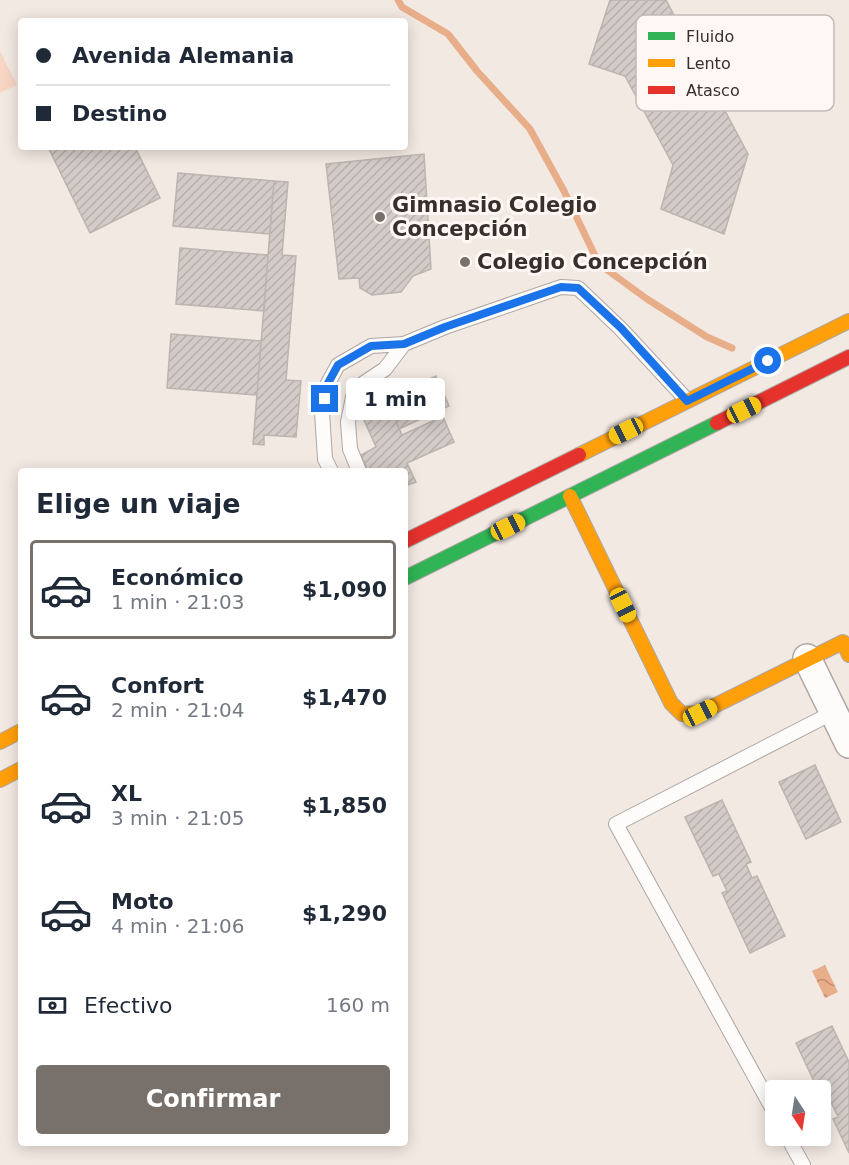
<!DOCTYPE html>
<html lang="es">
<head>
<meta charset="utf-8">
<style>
  :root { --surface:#fff; --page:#f2f2f3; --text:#1f2937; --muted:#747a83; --line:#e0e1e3; --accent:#78706b }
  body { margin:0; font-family:"DejaVu Sans",sans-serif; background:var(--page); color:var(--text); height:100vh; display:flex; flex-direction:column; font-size:22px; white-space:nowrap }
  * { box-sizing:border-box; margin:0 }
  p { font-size:20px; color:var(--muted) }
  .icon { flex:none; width:33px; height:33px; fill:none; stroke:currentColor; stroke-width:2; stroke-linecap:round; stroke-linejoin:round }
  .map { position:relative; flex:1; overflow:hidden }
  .sheet { position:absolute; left:18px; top:468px; width:390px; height:678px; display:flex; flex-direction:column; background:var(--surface); border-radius:6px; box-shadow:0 3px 15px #0003 }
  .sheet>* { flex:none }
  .hud { position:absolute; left:18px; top:18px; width:390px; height:132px; border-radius:6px; box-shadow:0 3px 15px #0003; display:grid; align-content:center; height:132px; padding:0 18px; background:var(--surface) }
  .needle { width:39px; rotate:168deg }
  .controls { position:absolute; left:765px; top:1080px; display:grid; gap:12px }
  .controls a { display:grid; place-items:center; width:66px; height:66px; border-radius:6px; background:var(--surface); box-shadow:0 3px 15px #0003; font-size:30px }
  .end { position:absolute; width:27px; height:27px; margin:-14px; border:8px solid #1a73e8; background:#fff; box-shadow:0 0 0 3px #fff }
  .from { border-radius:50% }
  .bubble { position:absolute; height:42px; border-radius:6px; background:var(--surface); box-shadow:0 3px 15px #0003; font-size:20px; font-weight:600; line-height:42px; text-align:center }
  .car { position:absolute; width:18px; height:36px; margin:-18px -9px; border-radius:8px; box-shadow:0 0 4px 2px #0007; background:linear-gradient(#f5c518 24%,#345 0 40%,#f5c518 0 76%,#345 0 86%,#f5c518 0) }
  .hud b { display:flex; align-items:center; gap:21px; height:57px; font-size:22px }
  .hud b+b { border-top:2px solid var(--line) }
  .hud i { width:15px; height:15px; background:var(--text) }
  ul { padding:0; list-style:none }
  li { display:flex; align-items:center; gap:18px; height:99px; margin:0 12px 9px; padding:0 6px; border:3px solid transparent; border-radius:6px }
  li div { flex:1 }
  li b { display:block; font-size:22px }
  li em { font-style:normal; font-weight:600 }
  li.current { border-color:var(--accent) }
  li>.icon { width:54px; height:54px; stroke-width:1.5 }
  h2 { padding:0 18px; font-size:27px; line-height:72px }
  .pay { display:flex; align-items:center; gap:15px; height:66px; padding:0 18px; font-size:22px }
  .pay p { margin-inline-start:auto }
  .primary-button { display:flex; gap:12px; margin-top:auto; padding:12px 18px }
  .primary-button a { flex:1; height:69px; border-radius:6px; background:var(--accent); color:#fff; font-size:24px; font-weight:600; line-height:69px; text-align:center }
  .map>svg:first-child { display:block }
</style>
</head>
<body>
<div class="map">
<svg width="849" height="1165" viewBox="0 0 849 1165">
  <defs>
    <pattern id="water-waves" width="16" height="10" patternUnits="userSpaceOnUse" patternTransform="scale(1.5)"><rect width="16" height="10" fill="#e8ae8a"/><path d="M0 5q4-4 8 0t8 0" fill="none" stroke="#bd8e71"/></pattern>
    <pattern id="building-hatch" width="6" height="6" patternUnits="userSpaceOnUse" patternTransform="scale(1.5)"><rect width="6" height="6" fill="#d3cbc7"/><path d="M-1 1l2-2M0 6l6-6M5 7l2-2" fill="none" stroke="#b6afab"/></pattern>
  </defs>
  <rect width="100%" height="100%" fill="#f3e9e3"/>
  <path fill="#f7d6c3" d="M0 51 17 85 0 93Z"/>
  <path fill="url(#water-waves)" d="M825 965 838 992 825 998 812 971Z"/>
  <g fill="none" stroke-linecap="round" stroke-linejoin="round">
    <path stroke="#e8ae8a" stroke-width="7" d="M398 0 402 7 448 34 477 71 530 129 564 191 599 264 647 299 707 337 732 348"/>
  </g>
  <path fill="url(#building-hatch)" stroke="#bbb4af" stroke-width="1.5" d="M610 0H666L748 154 724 234 661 209 673 165 625 76 589 64Z
    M48 147H135L160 198 90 233Z
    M424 154 431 269 413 276 401 292 372 295 360 288 359 278 339 279 326 164Z
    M178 173 274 181 270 234 173 226Z
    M274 181 288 182 282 255 296 256 286 380 301 381 296 437 264 435V445L253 444Z
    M180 248 268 255 264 311 176 304Z
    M171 334 261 341 257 395 167 388Z
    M436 376 449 406 399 429 395 419 402 416 393 395Z
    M386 399 402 435 435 420 432 414 440 410 454 442 407 463 416 482 405 486V471H390L388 468 381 471H368L361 455 376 447 360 411Z
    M815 765 841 822 806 839 779 782Z
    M722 800 751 862 746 864 752 878 757 876 785 936 750 953 722 893 727 891 719 874 713 876 685 817Z
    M832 1026 849 1062V1153L833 1119 838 1117 830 1100 824 1103 820 1090H818L796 1043Z"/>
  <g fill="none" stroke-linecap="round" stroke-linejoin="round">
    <defs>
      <path id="lane" d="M331 471 325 459 322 412 327 385 338 365 371 346 404 344 445 327 561 287 578 288 621 329 684 397
        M359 471 350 449 348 422 353 397 364 383 385 369 404 344
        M776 1115 616 824 834 712
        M787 1136 803 1165"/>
      <path id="street" d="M807 658 849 744"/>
      <path id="fast" d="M405 578 717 423"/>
      <path id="slow" d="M579 455 849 321
        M570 496 671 703 682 714 700 713 843 642 849 655
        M0 742 21 731
        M0 780 21 769"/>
      <path id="jam" d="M717 423 849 357
        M405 541 579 455"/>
    </defs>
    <use href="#lane" stroke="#aea6a2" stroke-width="16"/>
    <use href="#street" stroke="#aea6a2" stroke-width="30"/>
    <use href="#fast" stroke="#aea6a2" stroke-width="16"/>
    <use href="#slow" stroke="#aea6a2" stroke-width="16"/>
    <use href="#jam" stroke="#aea6a2" stroke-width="16"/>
    <use href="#lane" stroke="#fdfcfb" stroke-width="14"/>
    <use href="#street" stroke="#fdfcfb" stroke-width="27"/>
    <use href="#fast" stroke="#30b455" stroke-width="14"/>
    <use href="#slow" stroke="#ff9f0a" stroke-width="14"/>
    <use href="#jam" stroke="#e5322d" stroke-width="14"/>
  </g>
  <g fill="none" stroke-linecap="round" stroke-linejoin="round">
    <path stroke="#1a73e8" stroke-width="8" d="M325 399 327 385 338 365 371 346 404 344 445 327 561 287 578 288 621 328 687 401 768 361"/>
  </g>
  <g fill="#78706b" stroke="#fef7f3" stroke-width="2">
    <circle cx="380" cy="217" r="6"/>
    <circle cx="465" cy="262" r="6"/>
  </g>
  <g text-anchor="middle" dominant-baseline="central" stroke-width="6" stroke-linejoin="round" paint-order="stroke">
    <g font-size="21" font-weight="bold" fill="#362f2b" stroke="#fef7f3" text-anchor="start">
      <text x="392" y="205">Gimnasio Colegio<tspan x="392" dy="24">Concepción</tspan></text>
      <text x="477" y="262">Colegio Concepción</text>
    </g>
  </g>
  <rect x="636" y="15" width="198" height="96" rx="9" fill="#fef7f3" stroke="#c2bbb7" stroke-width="1.5"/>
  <rect x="648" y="32" width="27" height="8" fill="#30b455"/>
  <rect x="648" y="59" width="27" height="8" fill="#ff9f0a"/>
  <rect x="648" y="86" width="27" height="8" fill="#e5322d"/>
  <g font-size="16" fill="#362f2b">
    <text x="686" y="42">Fluido</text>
    <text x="686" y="69">Lento</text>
    <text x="686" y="96">Atasco</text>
  </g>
</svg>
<div class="controls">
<a><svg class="needle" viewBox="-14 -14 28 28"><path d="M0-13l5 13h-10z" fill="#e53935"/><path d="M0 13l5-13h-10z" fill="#747a83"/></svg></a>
</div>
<i class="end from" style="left:768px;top:361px"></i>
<i class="end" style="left:325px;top:399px"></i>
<div class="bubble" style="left:346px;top:378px;width:99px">1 min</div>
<i class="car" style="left:744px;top:410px;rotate:64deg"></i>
<i class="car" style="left:626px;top:431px;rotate:244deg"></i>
<i class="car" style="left:508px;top:527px;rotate:64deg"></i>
<i class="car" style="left:623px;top:605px;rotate:154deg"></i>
<i class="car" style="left:700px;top:713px;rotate:63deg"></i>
<div class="hud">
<b><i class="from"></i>Avenida Alemania</b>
<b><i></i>Destino</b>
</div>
<section class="sheet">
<h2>Elige un viaje</h2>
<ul>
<li class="current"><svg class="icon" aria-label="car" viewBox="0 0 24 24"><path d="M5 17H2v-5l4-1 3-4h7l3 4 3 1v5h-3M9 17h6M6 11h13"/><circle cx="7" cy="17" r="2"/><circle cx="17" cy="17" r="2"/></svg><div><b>Económico</b><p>1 min · 21:03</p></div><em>$1,090</em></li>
<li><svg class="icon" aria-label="car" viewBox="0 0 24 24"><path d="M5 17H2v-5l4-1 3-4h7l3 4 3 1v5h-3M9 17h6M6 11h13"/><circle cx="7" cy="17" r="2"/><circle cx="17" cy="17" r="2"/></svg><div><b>Confort</b><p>2 min · 21:04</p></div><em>$1,470</em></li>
<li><svg class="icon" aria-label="car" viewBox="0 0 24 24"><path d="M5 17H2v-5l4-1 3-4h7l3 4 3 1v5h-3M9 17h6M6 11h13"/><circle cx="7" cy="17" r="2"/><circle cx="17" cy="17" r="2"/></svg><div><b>XL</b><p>3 min · 21:05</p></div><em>$1,850</em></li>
<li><svg class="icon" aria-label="car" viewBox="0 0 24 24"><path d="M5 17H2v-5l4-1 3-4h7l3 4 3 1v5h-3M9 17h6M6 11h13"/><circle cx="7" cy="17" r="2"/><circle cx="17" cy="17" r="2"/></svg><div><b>Moto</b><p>4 min · 21:06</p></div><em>$1,290</em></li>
</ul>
<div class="pay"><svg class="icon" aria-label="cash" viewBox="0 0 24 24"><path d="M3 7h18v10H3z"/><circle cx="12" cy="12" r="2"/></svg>Efectivo<p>160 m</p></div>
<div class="primary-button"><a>Confirmar</a></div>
</section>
</div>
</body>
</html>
